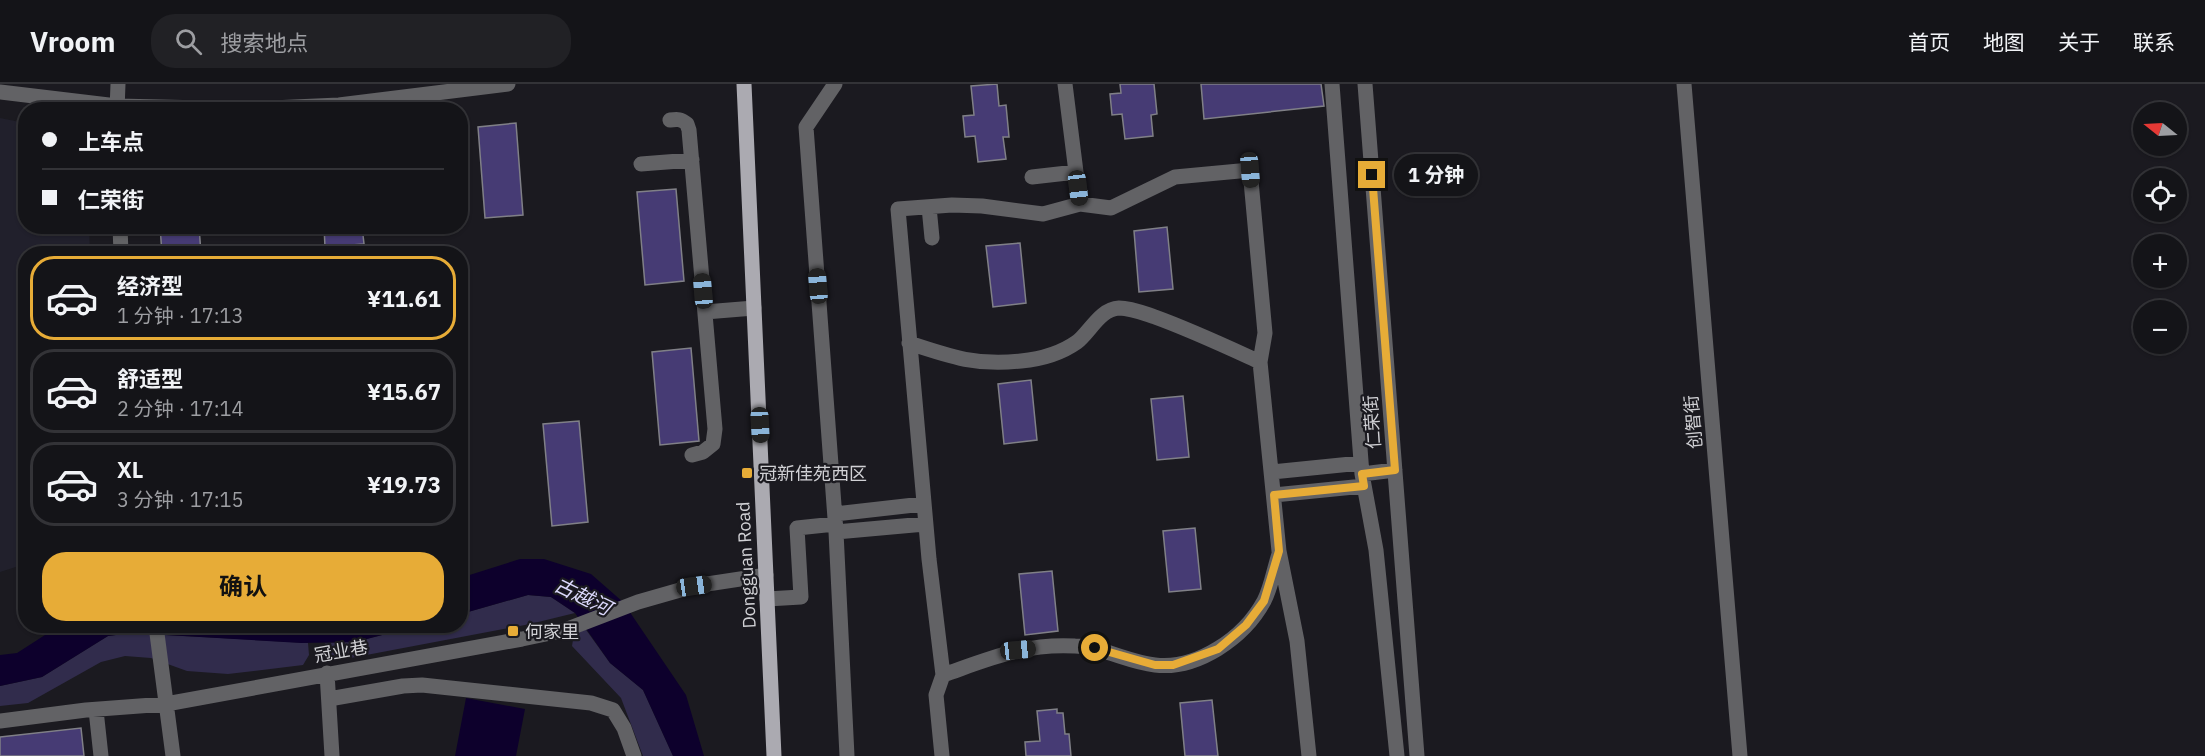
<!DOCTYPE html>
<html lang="zh">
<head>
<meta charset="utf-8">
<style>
  :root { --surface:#141418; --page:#212125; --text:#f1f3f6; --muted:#9d9ea2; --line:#333337; --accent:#e7ac37 }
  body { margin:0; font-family:"IBM Plex Sans","Noto Sans SC",sans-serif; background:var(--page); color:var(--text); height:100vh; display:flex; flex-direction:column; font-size:22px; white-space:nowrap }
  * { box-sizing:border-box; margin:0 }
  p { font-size:20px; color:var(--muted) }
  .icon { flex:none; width:33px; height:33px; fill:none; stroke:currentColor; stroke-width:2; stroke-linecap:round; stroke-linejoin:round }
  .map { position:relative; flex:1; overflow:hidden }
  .drawer { position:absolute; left:18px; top:162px; width:450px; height:387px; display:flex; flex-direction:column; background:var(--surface); border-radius:24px; box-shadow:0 2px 4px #0004,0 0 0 2px var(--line) }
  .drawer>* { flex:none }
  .guide { position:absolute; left:18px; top:18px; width:450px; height:132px; border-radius:24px; box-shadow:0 2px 4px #0004,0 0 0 2px var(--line); display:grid; align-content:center; height:132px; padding:0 24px; background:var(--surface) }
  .needle { width:39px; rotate:288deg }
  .fabs { position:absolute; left:2133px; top:18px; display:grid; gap:12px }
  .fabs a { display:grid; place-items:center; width:54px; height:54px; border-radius:50%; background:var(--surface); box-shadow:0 2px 4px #0004,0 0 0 2px var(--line); font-size:30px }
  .end { position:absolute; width:27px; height:27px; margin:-14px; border:8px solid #e7ac37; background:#111; box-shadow:0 0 0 3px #111 }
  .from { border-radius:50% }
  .bubble { position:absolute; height:42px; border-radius:21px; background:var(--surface); box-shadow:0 2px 4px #0004,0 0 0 2px var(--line); font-size:20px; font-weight:700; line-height:42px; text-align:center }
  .car { position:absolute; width:18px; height:36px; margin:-18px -9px; border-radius:8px; box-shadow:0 0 4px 2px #0007; background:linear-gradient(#222 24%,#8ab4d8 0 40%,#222 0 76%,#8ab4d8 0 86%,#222 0) }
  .guide b { display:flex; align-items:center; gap:21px; height:57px; font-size:22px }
  .guide b+b { border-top:2px solid var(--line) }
  .guide i { width:15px; height:15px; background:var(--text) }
  ul { padding:10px 0 0; list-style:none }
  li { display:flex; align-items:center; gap:18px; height:84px; margin:0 12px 9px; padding:0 12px; border:3px solid var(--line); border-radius:24px }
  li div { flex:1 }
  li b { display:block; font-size:22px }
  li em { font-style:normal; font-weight:700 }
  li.current { border-color:var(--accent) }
  li>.icon { width:54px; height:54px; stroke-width:1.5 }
  .button { display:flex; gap:12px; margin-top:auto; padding:12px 24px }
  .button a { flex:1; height:69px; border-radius:24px; background:var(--accent); color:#111; font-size:24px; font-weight:700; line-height:69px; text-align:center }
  header { display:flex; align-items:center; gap:36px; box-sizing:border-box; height:84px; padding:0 30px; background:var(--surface); border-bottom:2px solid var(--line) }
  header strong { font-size:28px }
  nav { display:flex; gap:33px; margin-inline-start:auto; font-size:21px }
  .search { width:420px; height:54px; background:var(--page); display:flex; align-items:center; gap:15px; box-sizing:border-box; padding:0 21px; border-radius:24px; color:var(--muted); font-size:22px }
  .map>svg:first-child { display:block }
</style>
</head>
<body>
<header>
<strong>Vroom</strong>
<div class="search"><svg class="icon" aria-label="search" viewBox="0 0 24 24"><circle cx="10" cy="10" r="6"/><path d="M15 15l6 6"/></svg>搜索地点</div>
<nav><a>首页</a><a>地图</a><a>关于</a><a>联系</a></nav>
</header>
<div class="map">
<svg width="2205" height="672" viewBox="0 0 2205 672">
  <rect width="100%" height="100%" fill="#1b1a20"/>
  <path fill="#21202c" d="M0 34 25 39 26 142 89 143 90 169 26 170 25 480 0 488Z"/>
  <path fill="#312c4c" d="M528 511 551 513 575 529 530 540 340 576 331 574 325 559 355 558 417 542H460L461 530Z
    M584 543 610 579 643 606 673 672H643L621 614 572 562 574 550Z
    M131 549 308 559 309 571 303 581 228 590 187 587 151 574 125 572 101 578 28 619 0 622V602L42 593 108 552Z"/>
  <path fill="#0d002c" d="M520 475H544L591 490 623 518 686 611 704 672H673L643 606 610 579 575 529 551 513 528 511 461 530 460 494Z
    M59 542H417L355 558 301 559 131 549 108 552 42 593 0 602V571L17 569Z
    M466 614 525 625 516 672H455Z"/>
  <path fill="#463b74" stroke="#808087" stroke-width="1.5" d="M997 0 999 22 1006 21 1009 53H1003L1006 75 978 78 975 52 965 53 963 32 974 31 971 2Z
    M1120 0H1154L1157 30 1151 31 1153 52 1125 55 1122 30 1112 31 1110 10 1121 9Z
    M1201 0H1321L1324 22 1204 35Z
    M516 39 523 131 485 134 478 43Z
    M676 105 684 197 645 201 637 108Z
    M160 142H199L201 170H162Z
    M324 142H362L364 160 325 163Z
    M1167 143 1173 205 1139 208 1134 147Z
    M1020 159 1026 219 993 223 986 162Z
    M691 264 699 357 660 361 652 268Z
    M1031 296 1037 356 1004 360 998 300Z
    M1183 312 1189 373 1157 376 1151 315Z
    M579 337 588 438 552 442 543 340Z
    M1195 444 1201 505 1169 508 1163 447Z
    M1052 487 1058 547 1025 551 1019 490Z
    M1212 616 1218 672H1185L1180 619Z
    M1057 625V629H1063L1065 650H1069L1071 672H1026L1025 658 1040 657 1037 627Z
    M81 644 84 672H0V653Z"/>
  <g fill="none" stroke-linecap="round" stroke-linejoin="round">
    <path stroke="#626265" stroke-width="15" d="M835 0 806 43 836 448 847 672
      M1065 0 1080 120
      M1332 0 1362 390 1376 466 1397 672
      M1365 0 1417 672
      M1684 0 1740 672
      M0 8 117 22 249 25 339 21 508 0
      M117 26 118 0
      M670 36C678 35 681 35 687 40L689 46 715 345 713 360 703 368 692 371
      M641 80 692 76
      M1032 93 1076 88
      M929 123 932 154
      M120 142 121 170
      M705 228 754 224
      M909 259C951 273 977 282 1021 277 1042 275 1060 270 1077 258 1090 248 1100 225 1119 224 1131 224 1143 229 1155 233 1191 246 1225 262 1260 278
      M1272 388 1361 379
      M1362 390 1395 386
      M1274 411 1364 402
      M835 430 923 420
      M836 448 925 440
      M767 515 801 513 797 444 835 440
      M156 542 173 672
      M327 589 332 672
      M943 591C989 575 1025 559 1075 562 1103 563 1128 578 1155 581 1197 586 1244 554 1264 517 1271 504 1274 485 1279 470
      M329 615 403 602 422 601 591 619 613 626 624 644 634 672
      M96 626 101 672
      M0 637 86 626 166 620 522 555 565 546 638 518 694 502 766 491
      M942 672 936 611 943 591 929 475 898 125 952 121 982 122 1043 130 1080 120 1111 124 1175 93 1250 86 1265 249 1260 278 1279 467 1297 557 1309 672"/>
    <path stroke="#abaab1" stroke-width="15" d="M744 0 774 672"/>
  </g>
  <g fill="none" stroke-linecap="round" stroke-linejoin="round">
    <path stroke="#e7ac37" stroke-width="8" d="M1095 564 1155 581H1173L1218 565 1246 541 1264 517 1279 467 1274 411 1364 402 1362 390 1395 386 1372 91"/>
  </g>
  <g fill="#e7ac37" stroke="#1b1a20" stroke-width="2">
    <rect x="741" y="383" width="12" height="12" rx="3"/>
    <rect x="507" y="541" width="12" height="12" rx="3"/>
  </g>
  <g text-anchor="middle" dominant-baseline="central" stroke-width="4.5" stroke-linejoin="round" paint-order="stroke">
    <g font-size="18" fill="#d1d1d5" stroke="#1b1a20">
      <text transform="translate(1372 338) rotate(-94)">仁荣街</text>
      <text transform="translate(1693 338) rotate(-95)">创智街</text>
      <text transform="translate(746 481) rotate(-93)">Dongguan Road</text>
      <text transform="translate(341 567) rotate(-10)">冠业巷</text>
    </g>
    <g font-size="18" fill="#d1d1d5" stroke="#1b1a20" text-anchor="start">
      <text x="759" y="389">冠新佳苑西区</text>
      <text x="525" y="547">何家里</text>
    </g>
    <g font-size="20" font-style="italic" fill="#dbd8fc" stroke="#1b1a20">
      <text transform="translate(583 512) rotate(26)">古越河</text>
    </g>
  </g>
</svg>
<div class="fabs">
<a><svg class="needle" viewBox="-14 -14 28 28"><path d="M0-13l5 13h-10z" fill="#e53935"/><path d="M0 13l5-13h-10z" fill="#9d9ea2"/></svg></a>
<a><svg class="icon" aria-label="locate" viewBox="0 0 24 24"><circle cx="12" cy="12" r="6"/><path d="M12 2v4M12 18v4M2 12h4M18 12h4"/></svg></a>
<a>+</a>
<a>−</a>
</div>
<i class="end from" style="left:1095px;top:564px"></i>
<i class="end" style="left:1372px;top:91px"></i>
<div class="bubble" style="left:1394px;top:70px;width:84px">1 分钟</div>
<i class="car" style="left:1250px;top:86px;rotate:175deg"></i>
<i class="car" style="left:1078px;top:104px;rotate:173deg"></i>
<i class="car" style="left:818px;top:202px;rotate:355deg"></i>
<i class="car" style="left:703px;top:207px;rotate:355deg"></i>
<i class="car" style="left:760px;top:341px;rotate:177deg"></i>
<i class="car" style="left:694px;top:502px;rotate:82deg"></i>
<i class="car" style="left:1018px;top:566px;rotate:84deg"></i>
<div class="guide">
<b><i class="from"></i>上车点</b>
<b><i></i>仁荣街</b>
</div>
<section class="drawer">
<ul>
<li class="current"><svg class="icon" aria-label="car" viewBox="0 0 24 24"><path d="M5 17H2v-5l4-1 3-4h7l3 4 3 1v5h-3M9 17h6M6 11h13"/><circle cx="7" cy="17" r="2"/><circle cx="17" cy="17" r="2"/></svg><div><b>经济型</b><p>1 分钟 · 17:13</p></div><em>¥11.61</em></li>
<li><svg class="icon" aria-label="car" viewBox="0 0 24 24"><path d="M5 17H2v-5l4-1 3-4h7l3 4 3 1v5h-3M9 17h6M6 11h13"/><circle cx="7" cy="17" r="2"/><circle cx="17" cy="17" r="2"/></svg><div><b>舒适型</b><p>2 分钟 · 17:14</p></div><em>¥15.67</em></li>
<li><svg class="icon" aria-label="car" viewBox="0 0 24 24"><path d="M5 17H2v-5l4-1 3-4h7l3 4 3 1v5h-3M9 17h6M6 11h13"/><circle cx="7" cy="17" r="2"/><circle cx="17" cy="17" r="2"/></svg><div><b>XL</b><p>3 分钟 · 17:15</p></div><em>¥19.73</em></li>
</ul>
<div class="button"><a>确认</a></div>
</section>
</div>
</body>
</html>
